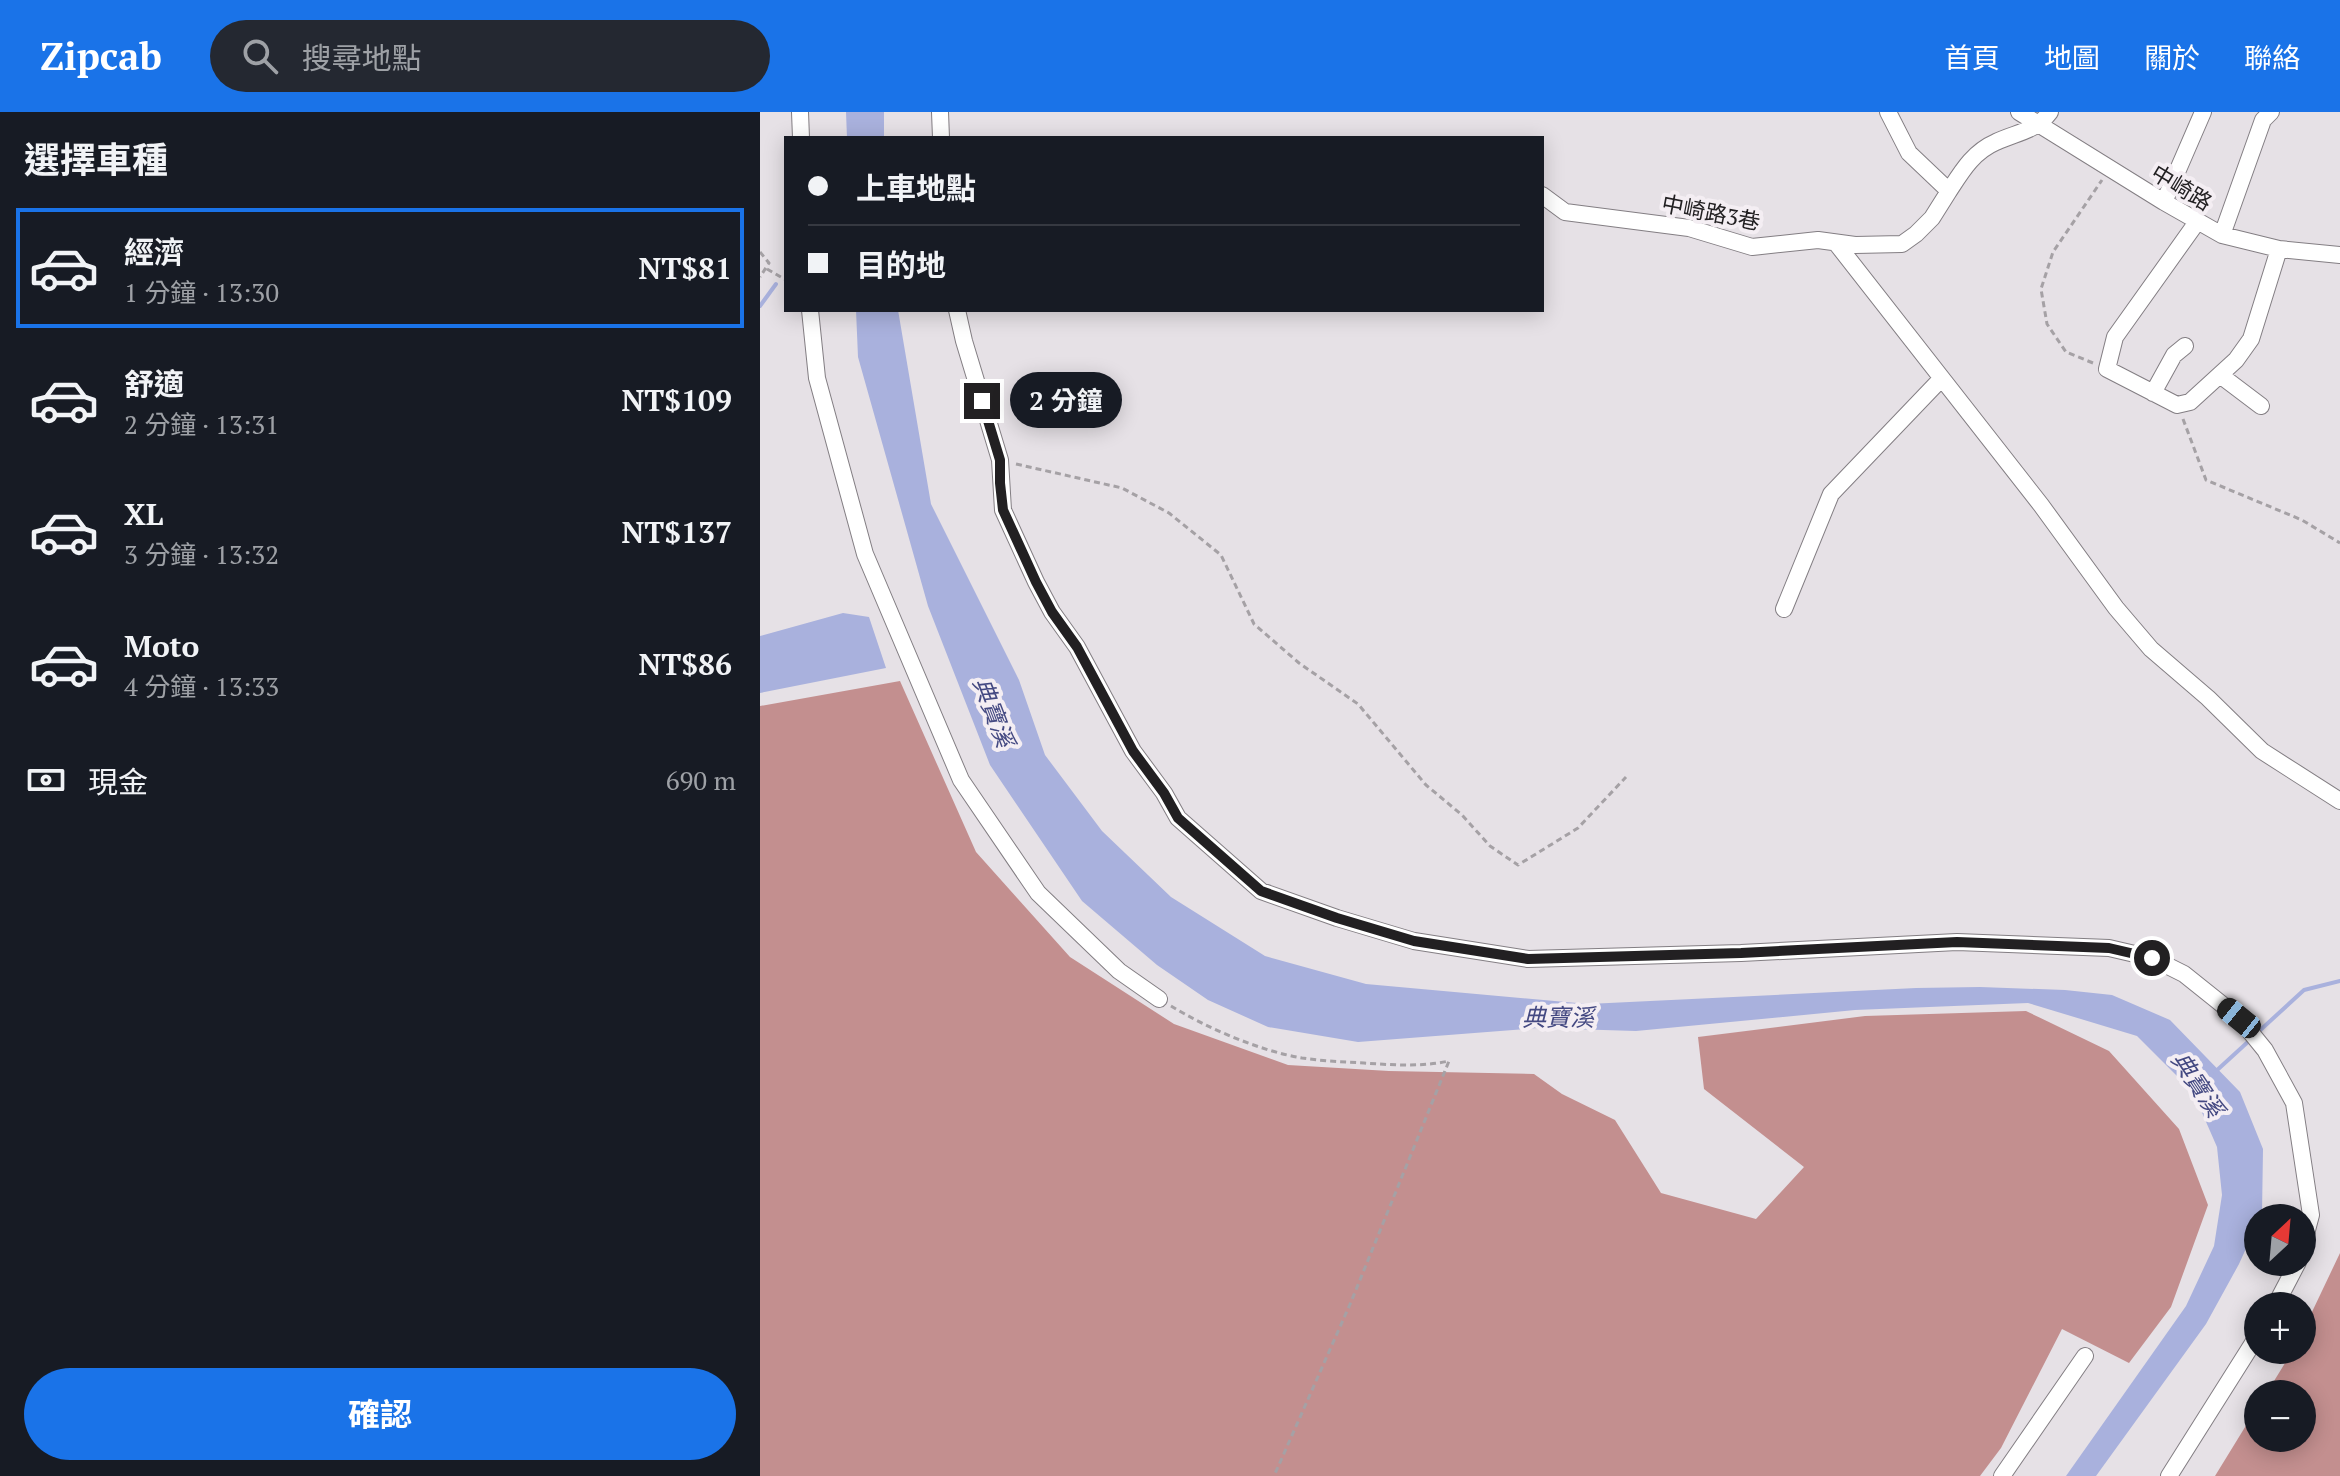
<!DOCTYPE html>
<html lang="zh-TW">
<head>
<meta charset="utf-8">
<style>
  :root { --surface:#171b24; --page:#242831; --text:#f1f3f6; --muted:#9ea1a6; --line:#363941; --accent:#1a73e8 }
  body { margin:0; font-family:"PT Serif","Noto Sans TC",serif; background:var(--page); color:var(--text); height:100vh; display:flex; flex-direction:column; font-size:30px; white-space:nowrap }
  * { box-sizing:border-box; margin:0 }
  p { font-size:26px; color:var(--muted) }
  .icon { flex:none; width:44px; height:44px; fill:none; stroke:currentColor; stroke-width:2; stroke-linecap:round; stroke-linejoin:round }
  .map { position:relative; flex:1; overflow:hidden }
  .details { display:flex; flex-direction:column; background:var(--surface); width:760px }
  .details>* { flex:none }
  .hud { position:absolute; left:24px; top:24px; width:760px; height:176px; border-radius:0px; box-shadow:0 4px 20px #0003; display:grid; align-content:center; height:176px; padding:0 24px; background:var(--surface) }
  .needle { width:52px; rotate:26deg }
  .tools { position:absolute; left:1484px; top:1092px; display:grid; gap:16px }
  .tools a { display:grid; place-items:center; width:72px; height:72px; border-radius:50%; background:var(--surface); box-shadow:0 4px 20px #0003; font-size:40px }
  .end { position:absolute; width:36px; height:36px; margin:-18px; border:10px solid #222022; background:#fff; box-shadow:0 0 0 4px #fff }
  .from { border-radius:50% }
  .bubble { position:absolute; height:56px; border-radius:28px; background:var(--surface); box-shadow:0 4px 20px #0003; font-size:26px; font-weight:700; line-height:56px; text-align:center }
  .car { position:absolute; width:24px; height:48px; margin:-24px -12px; border-radius:10px; box-shadow:0 0 6px 2px #0007; background:linear-gradient(#222 24%,#8ab4d8 0 40%,#222 0 76%,#8ab4d8 0 86%,#222 0) }
  .hud b { display:flex; align-items:center; gap:28px; height:76px; font-size:30px }
  .hud b+b { border-top:2px solid var(--line) }
  .hud i { width:20px; height:20px; background:var(--text) }
  ul { padding:0; list-style:none }
  li { display:flex; align-items:center; gap:24px; height:120px; margin:0 16px 12px; padding:0 8px; border:4px solid transparent; border-radius:0px }
  li div { flex:1 }
  li b { display:block; font-size:30px }
  li em { font-style:normal; font-weight:700 }
  li.current { border-color:var(--accent) }
  li>.icon { width:72px; height:72px; stroke-width:1.5 }
  h2 { padding:0 24px; font-size:36px; line-height:96px }
  .pay { display:flex; align-items:center; gap:20px; height:88px; padding:0 24px; font-size:30px }
  .pay p { margin-inline-start:auto }
  .button { display:flex; gap:16px; margin-top:auto; padding:16px 24px }
  .button a { flex:1; height:92px; border-radius:48px; background:var(--accent); color:#fff; font-size:32px; font-weight:700; line-height:92px; text-align:center }
  header { display:flex; align-items:center; gap:48px; box-sizing:border-box; height:112px; padding:0 40px; background:var(--accent); color:#fff }
  header strong { font-size:38px }
  nav { display:flex; gap:44px; margin-inline-start:auto; font-size:28px }
  .search { width:560px; height:72px; background:var(--page); display:flex; align-items:center; gap:20px; box-sizing:border-box; padding:0 28px; border-radius:44px; color:var(--muted); font-size:30px }
  main { display:flex; flex:1; min-height:0 }
  .map>svg:first-child { display:block }
</style>
</head>
<body>
<header>
<strong>Zipcab</strong>
<div class="search"><svg class="icon" aria-label="search" viewBox="0 0 24 24"><circle cx="10" cy="10" r="6"/><path d="M15 15l6 6"/></svg>搜尋地點</div>
<nav><a>首頁</a><a>地圖</a><a>關於</a><a>聯絡</a></nav>
</header>
<main>
<section class="details">
<h2>選擇車種</h2>
<ul>
<li class="current"><svg class="icon" aria-label="car" viewBox="0 0 24 24"><path d="M5 17H2v-5l4-1 3-4h7l3 4 3 1v5h-3M9 17h6M6 11h13"/><circle cx="7" cy="17" r="2"/><circle cx="17" cy="17" r="2"/></svg><div><b>經濟</b><p>1 分鐘 · 13:30</p></div><em>NT$81</em></li>
<li><svg class="icon" aria-label="car" viewBox="0 0 24 24"><path d="M5 17H2v-5l4-1 3-4h7l3 4 3 1v5h-3M9 17h6M6 11h13"/><circle cx="7" cy="17" r="2"/><circle cx="17" cy="17" r="2"/></svg><div><b>舒適</b><p>2 分鐘 · 13:31</p></div><em>NT$109</em></li>
<li><svg class="icon" aria-label="car" viewBox="0 0 24 24"><path d="M5 17H2v-5l4-1 3-4h7l3 4 3 1v5h-3M9 17h6M6 11h13"/><circle cx="7" cy="17" r="2"/><circle cx="17" cy="17" r="2"/></svg><div><b>XL</b><p>3 分鐘 · 13:32</p></div><em>NT$137</em></li>
<li><svg class="icon" aria-label="car" viewBox="0 0 24 24"><path d="M5 17H2v-5l4-1 3-4h7l3 4 3 1v5h-3M9 17h6M6 11h13"/><circle cx="7" cy="17" r="2"/><circle cx="17" cy="17" r="2"/></svg><div><b>Moto</b><p>4 分鐘 · 13:33</p></div><em>NT$86</em></li>
</ul>
<div class="pay"><svg class="icon" aria-label="cash" viewBox="0 0 24 24"><path d="M3 7h18v10H3z"/><circle cx="12" cy="12" r="2"/></svg>現金<p>690 m</p></div>
<div class="button"><a>確認</a></div>
</section>
<div class="map">
<svg width="1580" height="1364" viewBox="0 0 1580 1364">
  <rect width="100%" height="100%" fill="#e6e1e6"/>
  <path fill="#c38f8f" d="M140 569 216 740 310 845 414 912 528 953 629 959 774 962 802 982 855 1008 901 1081 996 1107 1044 1055 944 977 938 925 1105 904 1266 899 1349 939 1419 1017 1448 1093 1411 1195 1369 1251 1302 1217 1241 1336 1220 1364H0V594Z
    M1580 1141V1364H1455L1498 1294V1326H1542V1282H1506L1533 1238H1542V1221Z"/>
  <path fill="#a9b1dd" d="M86 0H124V26H87Z
    M96 198H138L171 392 259 568 285 643 342 719 411 785 505 844 606 872 828 892 1156 876 1220 875 1305 878 1352 883 1410 908 1480 980 1503 1037 1502 1101 1479 1152 1446 1212 1336 1364H1306L1426 1194 1454 1134 1462 1083 1457 1035 1433 980 1377 924 1268 891 1095 898 876 919 778 916 598 930 508 915 448 888 397 853 322 789 230 653 168 494 98 245Z
    M83 501 109 505 126 556 0 581V524Z"/>
  <g fill="none" stroke-linecap="round" stroke-linejoin="round">
    <path stroke="#a9b1dd" stroke-width="4" d="M0 194 16 172
      M1496 922 1544 878 1580 869
      M1455 960 1490 928"/>
    <defs>
      <path id="minor" d="M40 0 41 26
        M180 0 181 26
        M1259 0 1404 90 1462 123 1519 137 1580 143
        M1189 79C1202 59 1213 40 1236 30 1257 20 1275 20 1290 0
        M782 83 805 100 929 116 992 135 1058 128 1095 133 1142 132 1156 122 1172 106 1189 79 1149 41 1128 0
        M1404 90 1443 0
        M1437 110 1355 225 1347 257 1417 293 1430 290 1476 248 1491 227 1519 137
        M1462 123 1503 8 1511 0
        M1076 131 1281 393 1356 496 1391 537 1448 586 1502 639 1580 689
        M50 198 57 266 105 442 201 668 278 781 359 859 399 887
        M197 198 204 229 240 348 243 398 276 470 292 500 317 535 373 639 404 681 418 706 501 779 577 806 654 829 768 847 981 841 1197 830 1349 836 1392 846 1424 862 1479 906 1505 938 1534 991 1551 1103 1542 1137
        M1460 263 1501 294
        M1393 281 1414 243 1425 234
        M1024 497 1071 382 1181 267
        M1515 1194 1538 1150
        M1242 1364 1325 1244
        M1409 1364 1498 1223"/>
    </defs>
    <use href="#minor" stroke="#837e83" stroke-width="18"/>
    <path stroke="#a5a1a5" stroke-width="3" stroke-dasharray="6 4" stroke-linecap="butt" d="M0 140 9 151 0 165
      M7 157 26 168
      M1333 251 1306 240 1287 212 1281 177 1293 140 1342 68
      M1423 307 1446 368 1542 408 1580 431
      M256 352 362 376 409 401 461 443 494 512 539 551 598 592 666 673 702 703 730 734 758 753 818 716 866 665
      M411 894C447 916 500 939 542 946 562 949 583 950 604 951 632 953 661 955 689 949L591 1190 514 1364"/>
    <use href="#minor" stroke="#fff" stroke-width="16"/>
  </g>
  <g fill="none" stroke-linecap="round" stroke-linejoin="round">
    <path stroke="#222022" stroke-width="10" d="M222 289 240 348V371L243 398 276 470 292 500 317 535 373 639 404 681 418 706 501 779 577 806 654 829 768 847 981 841 1197 830 1349 836 1392 846"/>
  </g>
  <g text-anchor="middle" dominant-baseline="central" stroke-width="8" stroke-linejoin="round" paint-order="stroke">
    <g font-size="22" fill="#222022" stroke="#f4eef3">
      <text transform="translate(1422 75) rotate(31)">中崎路</text>
      <text transform="translate(951 100) rotate(11)">中崎路3巷</text>
    </g>
    <g font-size="24" font-style="italic" fill="#444982" stroke="#f4eef3">
      <text transform="translate(234 600) rotate(69)">典寶溪</text>
      <text x="798" y="905">典寶溪</text>
      <text transform="translate(1438 972) rotate(56)">典寶溪</text>
    </g>
  </g>
</svg>
<div class="tools">
<a><svg class="needle" viewBox="-14 -14 28 28"><path d="M0-13l5 13h-10z" fill="#e53935"/><path d="M0 13l5-13h-10z" fill="#9ea1a6"/></svg></a>
<a>+</a>
<a>−</a>
</div>
<i class="end from" style="left:1392px;top:846px"></i>
<i class="end" style="left:222px;top:289px"></i>
<div class="bubble" style="left:250px;top:260px;width:112px">2 分鐘</div>
<i class="car" style="left:1479px;top:906px;rotate:309deg"></i>
<div class="hud">
<b><i class="from"></i>上車地點</b>
<b><i></i>目的地</b>
</div>
</div>
</main>
</body>
</html>
